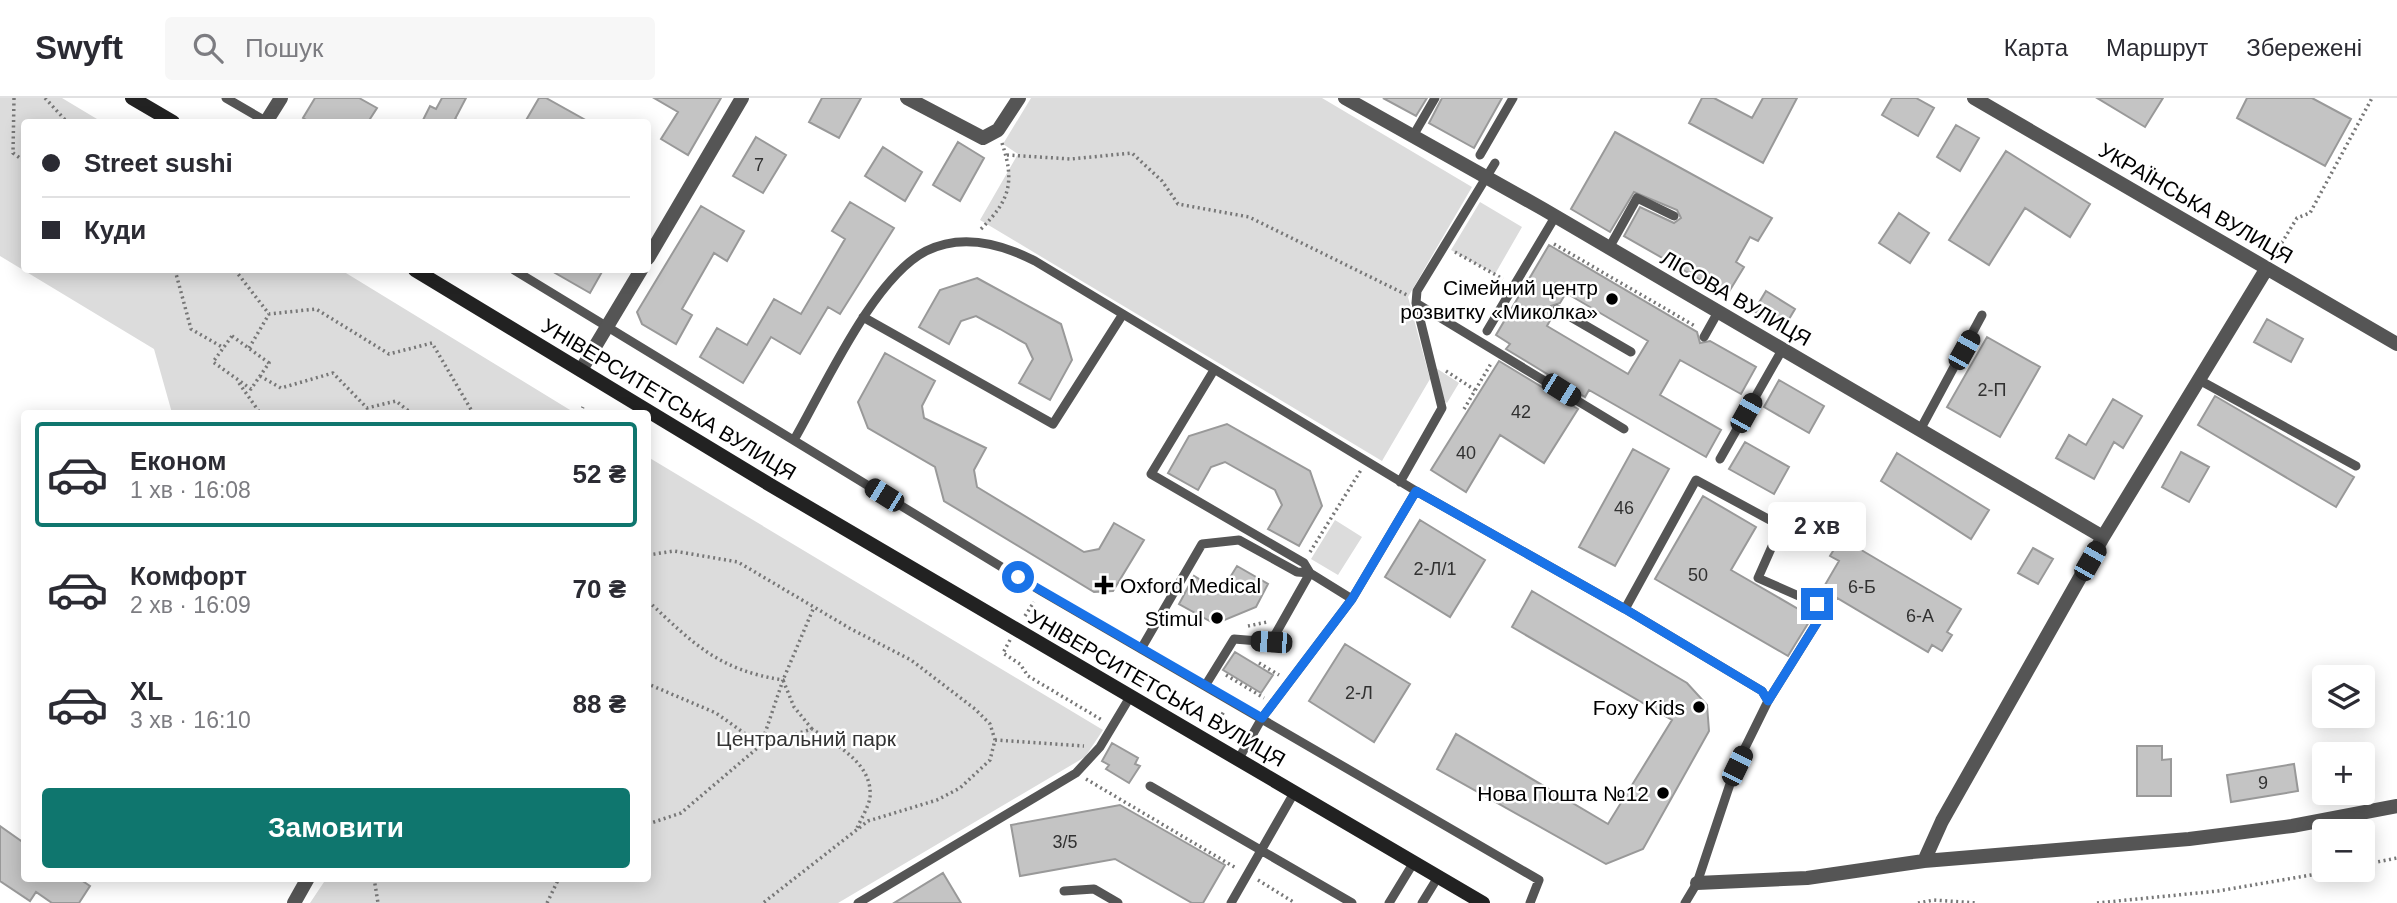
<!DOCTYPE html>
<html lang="uk">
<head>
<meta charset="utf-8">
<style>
  :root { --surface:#fff; --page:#f7f7f7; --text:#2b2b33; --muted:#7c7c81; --line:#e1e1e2; --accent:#0f766e }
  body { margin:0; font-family:Helvetica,sans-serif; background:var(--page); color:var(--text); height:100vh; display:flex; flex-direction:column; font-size:26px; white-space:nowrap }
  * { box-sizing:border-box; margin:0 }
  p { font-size:23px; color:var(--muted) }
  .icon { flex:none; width:38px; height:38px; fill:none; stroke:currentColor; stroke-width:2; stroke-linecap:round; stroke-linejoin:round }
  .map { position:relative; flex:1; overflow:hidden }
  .drawer { position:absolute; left:21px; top:312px; width:630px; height:472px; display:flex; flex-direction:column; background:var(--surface); border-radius:7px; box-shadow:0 4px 18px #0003 }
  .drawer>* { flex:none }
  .hud { position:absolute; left:21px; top:21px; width:630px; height:154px; border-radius:7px; box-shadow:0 4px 18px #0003; display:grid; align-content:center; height:154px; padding:0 21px; background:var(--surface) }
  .controls { position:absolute; left:2312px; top:567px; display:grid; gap:14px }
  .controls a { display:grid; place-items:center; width:63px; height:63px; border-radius:7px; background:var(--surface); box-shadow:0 4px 18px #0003; font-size:35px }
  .end { position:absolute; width:32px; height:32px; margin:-16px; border:9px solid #1a73e8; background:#fff; box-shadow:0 0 0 4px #fff }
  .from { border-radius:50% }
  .bubble { position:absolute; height:49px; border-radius:7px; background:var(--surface); box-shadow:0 4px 18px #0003; font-size:23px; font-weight:700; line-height:49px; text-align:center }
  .car { position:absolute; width:21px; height:42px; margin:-21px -10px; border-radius:9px; box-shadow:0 0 5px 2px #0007; background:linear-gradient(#222 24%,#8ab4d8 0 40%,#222 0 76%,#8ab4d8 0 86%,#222 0) }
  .hud b { display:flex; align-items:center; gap:24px; height:66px; font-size:26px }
  .hud b+b { border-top:2px solid var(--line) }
  .hud i { width:18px; height:18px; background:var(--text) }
  ul { padding:12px 0 0; list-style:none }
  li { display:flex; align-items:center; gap:21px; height:105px; margin:0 14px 10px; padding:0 7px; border:4px solid transparent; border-radius:7px }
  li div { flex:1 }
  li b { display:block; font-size:26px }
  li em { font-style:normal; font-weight:700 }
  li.current { border-color:var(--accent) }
  li>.icon { width:63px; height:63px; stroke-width:1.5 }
  .primary-button { display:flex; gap:14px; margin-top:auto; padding:14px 21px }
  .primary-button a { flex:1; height:80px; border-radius:7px; background:var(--accent); color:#fff; font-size:28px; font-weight:700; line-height:80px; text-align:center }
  header { display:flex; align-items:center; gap:42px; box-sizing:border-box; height:98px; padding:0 35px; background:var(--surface); border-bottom:2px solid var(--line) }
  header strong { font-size:33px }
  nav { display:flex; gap:38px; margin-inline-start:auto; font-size:24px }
  .search { width:490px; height:63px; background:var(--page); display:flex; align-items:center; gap:18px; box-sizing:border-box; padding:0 24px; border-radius:7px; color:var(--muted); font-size:26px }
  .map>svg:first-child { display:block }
</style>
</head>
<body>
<header>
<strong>Swyft</strong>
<div class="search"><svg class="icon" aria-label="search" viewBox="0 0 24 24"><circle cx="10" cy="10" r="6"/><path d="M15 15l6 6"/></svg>Пошук</div>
<nav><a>Карта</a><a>Маршрут</a><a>Збережені</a></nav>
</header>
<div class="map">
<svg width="2397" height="805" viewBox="0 0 2397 805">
  <rect width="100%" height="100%" fill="#fff"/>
  <path fill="#dcdcdc" d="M0 0H62L102 24H24V172H341L575 315H172L154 251 0 158Z
    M1031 0H1322L1472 89 1408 199 1430 281 1382 363 980 122 1018 56 1003 46Z
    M1480 104 1522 129 1495 176 1451 152Z
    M1436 270 1459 285 1447 305 1443 302Z
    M648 359 1103 632 1085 659 838 805H310L326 781 648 780Z
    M1335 422 1362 439 1338 477 1311 461Z"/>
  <path fill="#c4c4c4" stroke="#999" stroke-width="2" fill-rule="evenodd" d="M315 0H359L377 10 368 24H310L303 20Z
    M442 0H466L455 21 461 24H422L430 8 436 11Z
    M539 0H546L589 24H525Z
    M654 0H721L688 57 661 41 678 14Z
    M822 0H861L839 40 809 24Z
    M1383 0H1427L1416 18Z
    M1442 0H1502L1474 50 1429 25Z
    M1702 0H1714L1752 20 1763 0H1797L1763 65 1689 25Z
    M1892 0H1916L1934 10 1918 38 1882 17Z
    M2097 0H2163L2145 29Z
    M2247 0H2312L2351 21 2325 68 2237 20Z
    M1956 27 1979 40 1960 73 1937 59Z
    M1615 34 1772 120 1758 143 1750 139 1736 164 1744 169 1727 197 1624 138 1640 109 1674 125 1681 120 1677 112 1634 94 1610 134 1571 111Z
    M756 39 786 57 763 95 733 78Z
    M958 44 984 60 960 103 933 87Z
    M883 49 922 74 905 103 865 78Z
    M2006 53 2090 106 2070 139 2025 110 1989 167 1949 142Z
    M850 104 894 130 840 216 828 209 800 256 771 239 743 285 700 259 717 230 747 247 774 201 801 216 845 141 832 133Z
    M701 108 744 133 727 163 714 155 682 211 692 217 676 246 642 226 637 214Z
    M1899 115 1929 135 1910 165 1879 145Z
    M1549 147 1697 234 1700 245 1710 243 1756 269 1741 296 1680 262 1660 297 1721 332 1706 359 1589 292 1585 299 1506 251 1510 246 1496 237ZM1566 195 1648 243 1628 276 1547 228 1553 217 1551 208 1560 205Z
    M550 172H603L590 195Z
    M977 180 1061 226 1072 262 1050 302 1019 285 1033 261 1026 246 1000 231 976 218 961 223 949 246 919 229 940 192Z
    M1766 193 1795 211 1783 231 1754 213Z
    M2267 221 2303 241 2291 264 2254 244Z
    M1987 239 2040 269 2000 339 1947 309Z
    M885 255 935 283 922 308 924 320 986 350 974 372 977 389 1084 454 1099 451 1114 425 1144 442 1113 493 1094 494 944 403 935 369 868 330 858 304Z
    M1499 263 1578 311 1544 365 1500 337 1466 394 1431 372Z
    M1779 282 1824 308 1809 335 1764 309Z
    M2215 298 2354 379 2336 409 2198 327Z
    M2113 301 2142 318 2123 350 2114 344 2094 381 2056 360 2069 337 2086 347Z
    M1227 326 1310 373 1322 408 1299 448 1268 431 1282 407 1275 392 1225 364 1211 369 1198 392 1168 375 1189 338Z
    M1745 344 1789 369 1774 396 1729 371Z
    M1633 351 1669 371 1615 468 1579 449Z
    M2181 354 2209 369 2189 404 2162 389Z
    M1897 355 1989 412 1971 441 1881 383Z
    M1703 398 1756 429 1731 472 1812 519 1788 558 1655 481Z
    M1420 422 1485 462 1450 519 1385 479Z
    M1841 440 1961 511 1947 534 1952 537 1942 553 1932 547 1928 554 1837 500 1833 508 1818 499 1839 463 1830 458Z
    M2033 450 2053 461 2038 486 2018 475Z
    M1237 468 1268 486 1256 509 1215 526 1179 506 1194 478 1214 490 1226 486Z
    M1532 493 1687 585 1707 607 1709 633 1643 751 1606 766 1437 671 1456 636 1608 726 1672 622 1512 529Z
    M1345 546 1410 586 1374 644 1309 603Z
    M1235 554 1273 577 1261 595 1223 572Z
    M1112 645 1138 660 1135 666 1140 668 1129 685 1106 671 1109 667 1102 663Z
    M2137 648H2162V662L2171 661V698H2137Z
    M2294 666 2298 693 2231 704 2227 677Z
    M1120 707 1225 767 1203 805H1192L1115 761 1020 778 1011 727Z
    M0 728 24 745V780H78L90 788 79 805H52L36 794 30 803 0 783Z
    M943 775 961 805H894Z"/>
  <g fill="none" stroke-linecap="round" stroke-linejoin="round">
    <path stroke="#777" stroke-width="3.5" stroke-dasharray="2 3.5" stroke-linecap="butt" d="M14 0 13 55 24 63
      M45 0 67 24
      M1007 57 1071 61 1132 55 1162 83 1178 106 1249 119 1407 197
      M981 131C1010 102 1015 84 1002 45
      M1554 146 1695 228
      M1455 154 1503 181
      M2273 159 2297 120 2310 115 2372 0
      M175 172 191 231 224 250
      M235 172 269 216 316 211 389 256 432 245 473 315
      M232 238 269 265 251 291 213 264Z
      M249 250 269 216
      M1446 273 1475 292
      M260 278 281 290 333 275 367 310 396 303 411 315
      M239 285 260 315
      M1464 311 1492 264
      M580 315 583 309
      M1310 454 1361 372
      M648 457 674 453 738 464 851 531 911 562 975 611 990 626 995 642 990 662 960 690 937 702 868 723 763 805
      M648 503C694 546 718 572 783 582L761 647 716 615 648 586
      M1025 518 1034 504
      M1248 528 1267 524
      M1010 542 1003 555 1020 566 1028 578 1102 622
      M1259 565 1279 577
      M1226 577 1264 600
      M1217 626 1224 613
      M812 631 794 609 783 582 814 509
      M995 642 1084 648
      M1086 681 1236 770
      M648 726 681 715 761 647 812 631C835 646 873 665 870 699 869 708 861 721 857 730
      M2362 767 2397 760
      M374 780 378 805
      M1258 782 1295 805
      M547 805 559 780
      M1918 805 1934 802 1978 805
      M2097 805 2218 793 2340 772"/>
    <path stroke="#555" stroke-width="9" d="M226 0 267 24
      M1413 38 1435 0
      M1480 57 1513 0
      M1609 150 1637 100 1674 118
      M514 172 1041 493 1539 782 1530 805
      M1416 205 1624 331
      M1557 211 1631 254
      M863 219 1053 326 1123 216
      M1487 233 1555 119
      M1704 239 1718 214
      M2201 283 2356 368
      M1920 332 1982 217
      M794 342C824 290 873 180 926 153 962 135 1002 146 1035 163L1416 393 1625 511
      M1720 361 1782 252
      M1400 384 1442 310 1416 205 1417 193 1495 65
      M1141 551 1202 446 1239 442 1297 474 1310 475 1352 501
      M1205 588 1234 541 1271 544 1310 475 1304 465 1151 376 1214 272
      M1238 662 1262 620 1352 501 1416 393
      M1150 688 1352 805
      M1064 793 1094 791 1118 805
      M858 805 1076 675 1100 649 1130 599
      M1231 805 1294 695
      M1389 805 1414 764
      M1422 805 1438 779
      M1685 805 1697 785 1736 668 1768 603 1762 593 1625 511 1696 382 1781 428 1758 480 1826 510 1768 603"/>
    <path stroke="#555" stroke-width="14" d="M907 0 983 40 998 32 1019 0
      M1345 0 1543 111 2103 439
      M1974 0 2397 246
      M266 24 281 0
      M648 160 742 0
      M581 272 641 172
      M1924 763 1942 723 2103 439 2267 170
      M1697 785 1807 780 1924 763 2189 741 2292 728 2397 708
      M294 805 308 780"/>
    <path stroke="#222" stroke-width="14" d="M132 0 173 24
      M415 172 772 388 1483 805"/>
  </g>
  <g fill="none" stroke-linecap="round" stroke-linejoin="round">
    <path stroke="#1a73e8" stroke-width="9" d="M1018 479 1262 620 1352 501 1416 393 1625 511 1762 593 1768 603 1826 510 1817 506"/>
  </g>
  <g fill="#000" stroke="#fff" stroke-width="2.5">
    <circle cx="1612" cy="201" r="7"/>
    <path d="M1100.5 476.5h7v7h7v7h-7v7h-7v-7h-7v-7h7z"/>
    <circle cx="1217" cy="520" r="7"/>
    <circle cx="1699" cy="609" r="7"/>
    <circle cx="1663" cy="695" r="7"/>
  </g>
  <g text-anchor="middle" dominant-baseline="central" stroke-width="5" stroke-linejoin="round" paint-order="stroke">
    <g font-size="18" fill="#313131">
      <text x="759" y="67">7</text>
      <text x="1992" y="292">2-П</text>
      <text x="1521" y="314">42</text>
      <text x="1466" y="355">40</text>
      <text x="1624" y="410">46</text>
      <text x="1435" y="471">2-Л/1</text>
      <text x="1698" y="477">50</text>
      <text x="1862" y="489">6-Б</text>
      <text x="1920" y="518">6-А</text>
      <text x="1359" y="595">2-Л</text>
      <text x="2263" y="685">9</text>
      <text x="1065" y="744">3/5</text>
    </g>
    <g font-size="21" fill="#000" stroke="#fff">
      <text transform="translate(2196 105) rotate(30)">УКРАЇНСЬКА ВУЛИЦЯ</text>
      <text transform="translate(1736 200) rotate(30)">ЛІСОВА ВУЛИЦЯ</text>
      <text transform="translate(669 301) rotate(31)">УНІВЕРСИТЕТСЬКА ВУЛИЦЯ</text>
      <text transform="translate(1157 590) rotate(30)">УНІВЕРСИТЕТСЬКА ВУЛИЦЯ</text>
    </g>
    <g font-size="21" fill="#000" stroke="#fff" text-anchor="end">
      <text x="1598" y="189">Сімейний центр<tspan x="1598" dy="24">розвитку «Миколка»</tspan></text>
      <text x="1120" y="487" text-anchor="start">Oxford Medical</text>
      <text x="1203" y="520">Stimul</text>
      <text x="1685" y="609">Foxy Kids</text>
      <text x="1649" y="695">Нова Пошта №12</text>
    </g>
    <g font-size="21" fill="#333" stroke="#fff">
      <text x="806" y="640">Центральний парк</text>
    </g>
  </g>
</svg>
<div class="controls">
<a><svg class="icon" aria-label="layers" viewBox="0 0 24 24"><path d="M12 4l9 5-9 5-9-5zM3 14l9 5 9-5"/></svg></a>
<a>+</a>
<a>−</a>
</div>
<i class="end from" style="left:1018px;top:479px"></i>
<i class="end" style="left:1817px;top:506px"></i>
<div class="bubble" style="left:1768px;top:404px;width:98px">2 хв</div>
<i class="car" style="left:1964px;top:252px;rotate:29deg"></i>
<i class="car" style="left:1561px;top:292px;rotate:122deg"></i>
<i class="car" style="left:1746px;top:315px;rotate:29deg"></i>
<i class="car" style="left:884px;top:397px;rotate:302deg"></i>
<i class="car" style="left:2090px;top:463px;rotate:30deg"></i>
<i class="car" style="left:1271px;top:544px;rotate:274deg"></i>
<i class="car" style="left:1737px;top:668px;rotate:26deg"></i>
<div class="hud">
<b><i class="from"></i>Street sushi</b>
<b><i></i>Куди</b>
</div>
<section class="drawer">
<ul>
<li class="current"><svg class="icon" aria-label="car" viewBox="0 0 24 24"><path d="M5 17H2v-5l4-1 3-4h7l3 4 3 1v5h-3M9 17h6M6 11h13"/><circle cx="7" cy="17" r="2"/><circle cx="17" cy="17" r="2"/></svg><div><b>Економ</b><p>1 хв · 16:08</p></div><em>52 ₴</em></li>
<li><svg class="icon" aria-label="car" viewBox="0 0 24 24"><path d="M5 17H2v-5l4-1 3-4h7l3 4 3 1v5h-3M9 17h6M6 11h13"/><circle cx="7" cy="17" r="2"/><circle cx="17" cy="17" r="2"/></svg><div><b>Комфорт</b><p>2 хв · 16:09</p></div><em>70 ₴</em></li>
<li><svg class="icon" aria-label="car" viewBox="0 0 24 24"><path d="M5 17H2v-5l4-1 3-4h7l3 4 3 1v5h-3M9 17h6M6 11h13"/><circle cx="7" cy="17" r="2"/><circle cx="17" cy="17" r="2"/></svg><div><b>XL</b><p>3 хв · 16:10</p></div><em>88 ₴</em></li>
</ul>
<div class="primary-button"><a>Замовити</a></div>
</section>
</div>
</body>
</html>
